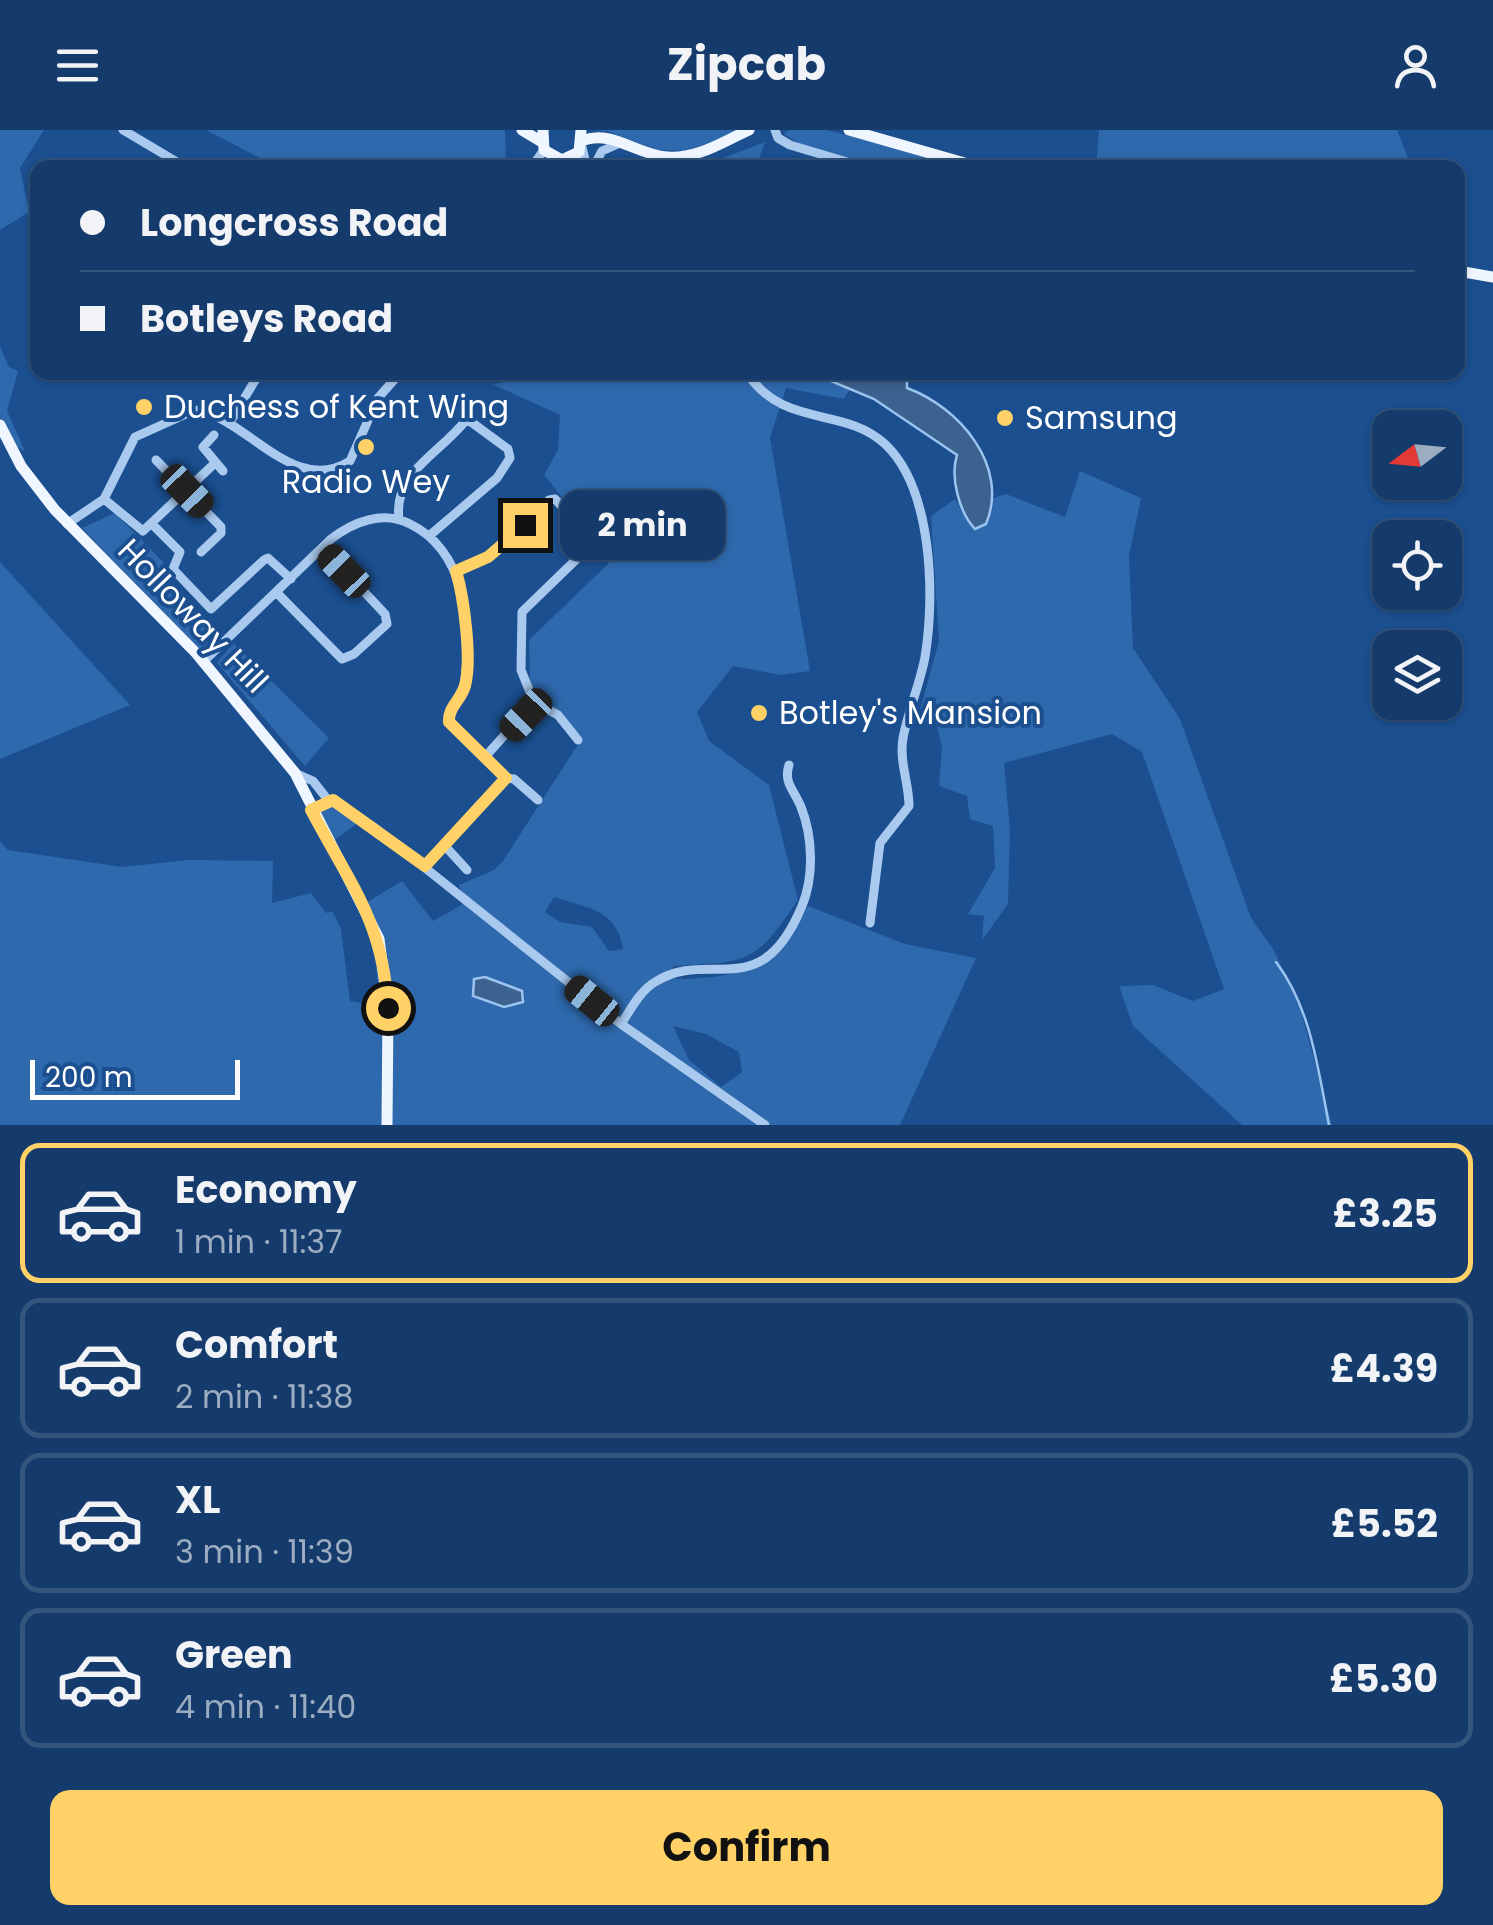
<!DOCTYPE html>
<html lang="en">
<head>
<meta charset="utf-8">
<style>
	:root { --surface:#143b6b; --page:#1d4271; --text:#f1f3f6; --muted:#9dadc1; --line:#33557e; --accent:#ffd166 }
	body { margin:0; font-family:Poppins,sans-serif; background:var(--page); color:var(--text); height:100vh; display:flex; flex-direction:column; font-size:38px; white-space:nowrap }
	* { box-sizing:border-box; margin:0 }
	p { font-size:32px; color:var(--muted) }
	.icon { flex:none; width:55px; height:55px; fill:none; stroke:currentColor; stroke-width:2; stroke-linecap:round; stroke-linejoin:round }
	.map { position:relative; height:995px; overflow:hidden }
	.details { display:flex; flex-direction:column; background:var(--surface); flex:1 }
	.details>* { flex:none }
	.hud { position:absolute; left:30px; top:30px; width:1435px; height:220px; border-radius:20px; box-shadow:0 2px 8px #0004,0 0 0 2px var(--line); display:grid; align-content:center; height:220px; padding:0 50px; background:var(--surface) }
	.needle { width:65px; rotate:254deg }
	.fabs { position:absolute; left:1372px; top:280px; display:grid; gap:20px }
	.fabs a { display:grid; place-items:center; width:90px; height:90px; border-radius:20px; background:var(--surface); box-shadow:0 2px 8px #0004,0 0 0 2px var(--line); font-size:50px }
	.scale { position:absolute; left:30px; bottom:25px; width:210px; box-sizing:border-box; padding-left:10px; border:5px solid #fff; border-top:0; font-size:28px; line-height:35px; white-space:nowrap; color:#fff; -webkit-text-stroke:8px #1b4f8f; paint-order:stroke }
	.end { position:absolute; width:45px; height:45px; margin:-22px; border:12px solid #ffd166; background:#111; box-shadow:0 0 0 5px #111 }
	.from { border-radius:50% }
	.bubble { position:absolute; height:70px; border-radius:20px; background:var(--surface); box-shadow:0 2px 8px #0004,0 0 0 2px var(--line); font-size:32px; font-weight:700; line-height:70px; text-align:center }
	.car { position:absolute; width:30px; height:60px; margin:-30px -15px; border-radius:12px; box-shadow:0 0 8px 2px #0007; background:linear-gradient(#222 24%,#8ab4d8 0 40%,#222 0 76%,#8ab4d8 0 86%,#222 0) }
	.hud b { display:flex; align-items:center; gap:35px; height:95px; font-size:38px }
	.hud b+b { border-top:2px solid var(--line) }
	.hud i { width:25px; height:25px; background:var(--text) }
	ul { padding:18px 0 0; list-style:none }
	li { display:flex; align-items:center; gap:30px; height:140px; margin:0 20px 15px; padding:0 30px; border:5px solid var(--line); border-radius:20px }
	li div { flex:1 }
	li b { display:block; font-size:38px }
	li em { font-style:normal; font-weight:700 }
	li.current { border-color:var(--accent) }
	li>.icon { width:90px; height:90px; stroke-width:1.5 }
	.cta { display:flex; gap:20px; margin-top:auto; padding:20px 50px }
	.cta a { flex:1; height:115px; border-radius:20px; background:var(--accent); color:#111; font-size:40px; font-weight:700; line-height:115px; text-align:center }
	header { display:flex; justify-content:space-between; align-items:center; height:130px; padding:0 50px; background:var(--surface); font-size:45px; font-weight:700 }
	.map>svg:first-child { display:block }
</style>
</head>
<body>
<header><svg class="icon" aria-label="menu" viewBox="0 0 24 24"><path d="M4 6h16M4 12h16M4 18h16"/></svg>Zipcab<svg class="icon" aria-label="person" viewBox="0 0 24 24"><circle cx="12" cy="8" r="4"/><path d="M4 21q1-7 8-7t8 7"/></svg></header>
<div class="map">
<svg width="1493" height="995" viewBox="0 0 1493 995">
	<rect width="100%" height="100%" fill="#1b4f8f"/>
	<path fill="#2e69ad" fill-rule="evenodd" d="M0,0H44L20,38L29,82L0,100Z
		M206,0H505L506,37H277Z
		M587,0H739L698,19L682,21L657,20L606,1Z
		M789,0H827L968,37H876L799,14L784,4Z
		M1099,0H1397L1412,37H1096Z
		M765,12L756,37H699Z
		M0,216L9,237L18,241L7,281L25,321L0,309Z
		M515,242L860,243L844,269L786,258L770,308L810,541L781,545L733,536L697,582L709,611L769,655L798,770C754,835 749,832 673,836L671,849C740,849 775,839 808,776L905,814L976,828L900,995H0V712L8,720L122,737L189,730L273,731L272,773L311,763L326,783L332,781L341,799L350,871L380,876L374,816L359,777L402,751L433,791L465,773L459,755L494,740L503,731L582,608L530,554L529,510L613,429L544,345L558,320L560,285L492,254L512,251ZM554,767C587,778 617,779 623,819L609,821L592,797L560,792L545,782ZM673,896L706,904L739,922L742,942L721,957L689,930Z
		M1080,341L1141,368L1129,426L1133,518L1180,589L1251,788L1273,819L1298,870L1332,995H1242L1133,896L1119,856L1153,855L1193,871L1224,859L1142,622L1112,604L1004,633L1010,700L1008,774L982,810L984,786L968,784L995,738L993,696L970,689L967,666L939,656L942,618L936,591H917L939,511L931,386L955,369L967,390L990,385L991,369L1006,364L1065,387Z
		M115,383L166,435L164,444L219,507L207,521L200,520L82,398Z
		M0,432L130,575L0,629Z
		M233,513L329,608L305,636L217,533Z
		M325,675H336L359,692L332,712L320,682Z"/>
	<path fill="#3c6290" stroke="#9cc4f0" stroke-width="2.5" d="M812,243H894L907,252V258C959,277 1010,336 986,394L975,399C959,382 950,347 957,325L874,269Z
		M485,847L522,861L523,872L504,877L473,866L474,849Z"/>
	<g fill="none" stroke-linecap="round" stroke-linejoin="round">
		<path stroke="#9cc4f0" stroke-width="2.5" d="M1276,832C1311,878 1318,939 1329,995"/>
		<path stroke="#a9c9ee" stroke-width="9" d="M123,0L187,38
			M775,0L778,8L790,15L867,38
			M582,17L587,38
			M531,38L544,20
			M545,38L562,30
			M593,38L602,21L620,13
			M746,242C785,300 842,275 885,314C933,359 935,467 925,527C920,554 908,581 903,608C899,632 909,653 909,676L880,713L870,793
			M229,294L260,242
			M214,305L203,317L223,341
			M156,330L221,397V403L201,422
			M104,369L143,401L215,333
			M399,389C393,342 439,325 467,289L508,319L510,328L497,348L429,406
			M67,394L104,369L135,307L195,280C247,287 293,367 350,331L378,268L401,242
			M153,395L180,422L173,439L211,479L264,430L268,428L291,449
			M456,441L488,427L549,370L555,369L590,407L588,418L522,482L521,540L534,572L485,627
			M276,462L342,529L354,524L387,494L385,484L323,418
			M204,531L331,409C353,392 383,380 410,394C466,421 472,495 465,550C463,566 448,576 449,592L506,648L425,736
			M534,572L558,585L578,610
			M295,643L313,651L328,670
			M506,648L514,649L538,670
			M311,680L333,670L375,698L621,894L765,995
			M445,716L467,740
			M621,894C631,879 640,861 655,852C710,817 760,877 802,776C814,747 813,707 801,677C795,661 783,653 789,635"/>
		<path stroke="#f0f6ff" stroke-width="11" d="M522,0L542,12
			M543,0L544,20L562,30L579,22L581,0
			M849,0L982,38
			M584,10C613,0 637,25 667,27C698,29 722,12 749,0
			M1458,141L1493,147
			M0,295L21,336L55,380L196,523L295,643L379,809L388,878L387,995"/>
	</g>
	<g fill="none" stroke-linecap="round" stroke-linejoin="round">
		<path stroke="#ffd166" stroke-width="12" d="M388,878C383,791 350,754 311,680L333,670L425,736L506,648L449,592C448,577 461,570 465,556C472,529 464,468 456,441L488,427L525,395"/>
	</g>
	<g fill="#ffd166" stroke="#1b4f8f" stroke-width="4">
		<circle cx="144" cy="277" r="10"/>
		<circle cx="1005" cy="288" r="10"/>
		<circle cx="366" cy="317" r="10"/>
		<circle cx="759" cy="583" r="10"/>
	</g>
	<g text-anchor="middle" stroke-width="8" stroke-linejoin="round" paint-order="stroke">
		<g font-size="32" fill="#fff" stroke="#1b4f8f" text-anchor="start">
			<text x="164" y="288">Duchess of Kent Wing</text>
			<text x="1025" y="299">Samsung</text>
			<text x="366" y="363" text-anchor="middle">Radio Wey</text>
			<text x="779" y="594">Botley's Mansion</text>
		</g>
		<g font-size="32" fill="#fff" stroke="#1b4f8f">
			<text transform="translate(193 486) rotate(46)" y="11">Holloway Hill</text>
		</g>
	</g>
</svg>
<div class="fabs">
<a><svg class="needle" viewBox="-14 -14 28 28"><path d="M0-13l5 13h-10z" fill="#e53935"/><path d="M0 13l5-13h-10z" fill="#9dadc1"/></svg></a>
<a><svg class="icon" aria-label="locate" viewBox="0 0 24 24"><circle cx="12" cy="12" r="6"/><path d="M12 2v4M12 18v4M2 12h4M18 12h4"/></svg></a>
<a><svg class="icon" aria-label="layers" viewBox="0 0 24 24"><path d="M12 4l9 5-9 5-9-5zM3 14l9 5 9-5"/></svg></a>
</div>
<div class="scale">200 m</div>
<i class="end from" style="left:388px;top:878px"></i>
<i class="end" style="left:525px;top:395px"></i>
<div class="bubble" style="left:560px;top:360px;width:165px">2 min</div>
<i class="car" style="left:187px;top:361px;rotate:136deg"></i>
<i class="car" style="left:344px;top:441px;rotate:316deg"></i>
<i class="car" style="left:526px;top:585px;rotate:224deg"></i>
<i class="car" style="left:592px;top:871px;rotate:309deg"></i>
<div class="hud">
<b><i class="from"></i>Longcross Road</b>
<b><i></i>Botleys Road</b>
</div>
</div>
<section class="details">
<ul>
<li class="current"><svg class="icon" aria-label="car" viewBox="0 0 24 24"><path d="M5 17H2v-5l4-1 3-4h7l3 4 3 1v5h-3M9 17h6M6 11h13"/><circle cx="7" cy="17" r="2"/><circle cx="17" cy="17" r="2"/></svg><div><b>Economy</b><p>1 min · 11:37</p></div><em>£3.25</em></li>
<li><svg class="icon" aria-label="car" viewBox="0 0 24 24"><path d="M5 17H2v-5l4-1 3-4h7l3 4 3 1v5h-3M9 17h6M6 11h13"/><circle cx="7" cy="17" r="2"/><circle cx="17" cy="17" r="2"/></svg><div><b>Comfort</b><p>2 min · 11:38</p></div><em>£4.39</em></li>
<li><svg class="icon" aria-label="car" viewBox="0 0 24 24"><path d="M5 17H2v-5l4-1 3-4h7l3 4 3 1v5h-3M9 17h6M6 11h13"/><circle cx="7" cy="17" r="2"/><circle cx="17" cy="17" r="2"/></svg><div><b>XL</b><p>3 min · 11:39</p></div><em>£5.52</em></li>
<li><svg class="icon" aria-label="car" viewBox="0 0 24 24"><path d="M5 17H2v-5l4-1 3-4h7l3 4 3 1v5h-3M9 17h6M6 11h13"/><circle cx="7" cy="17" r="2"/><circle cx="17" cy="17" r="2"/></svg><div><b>Green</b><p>4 min · 11:40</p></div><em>£5.30</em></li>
</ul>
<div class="cta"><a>Confirm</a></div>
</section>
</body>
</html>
